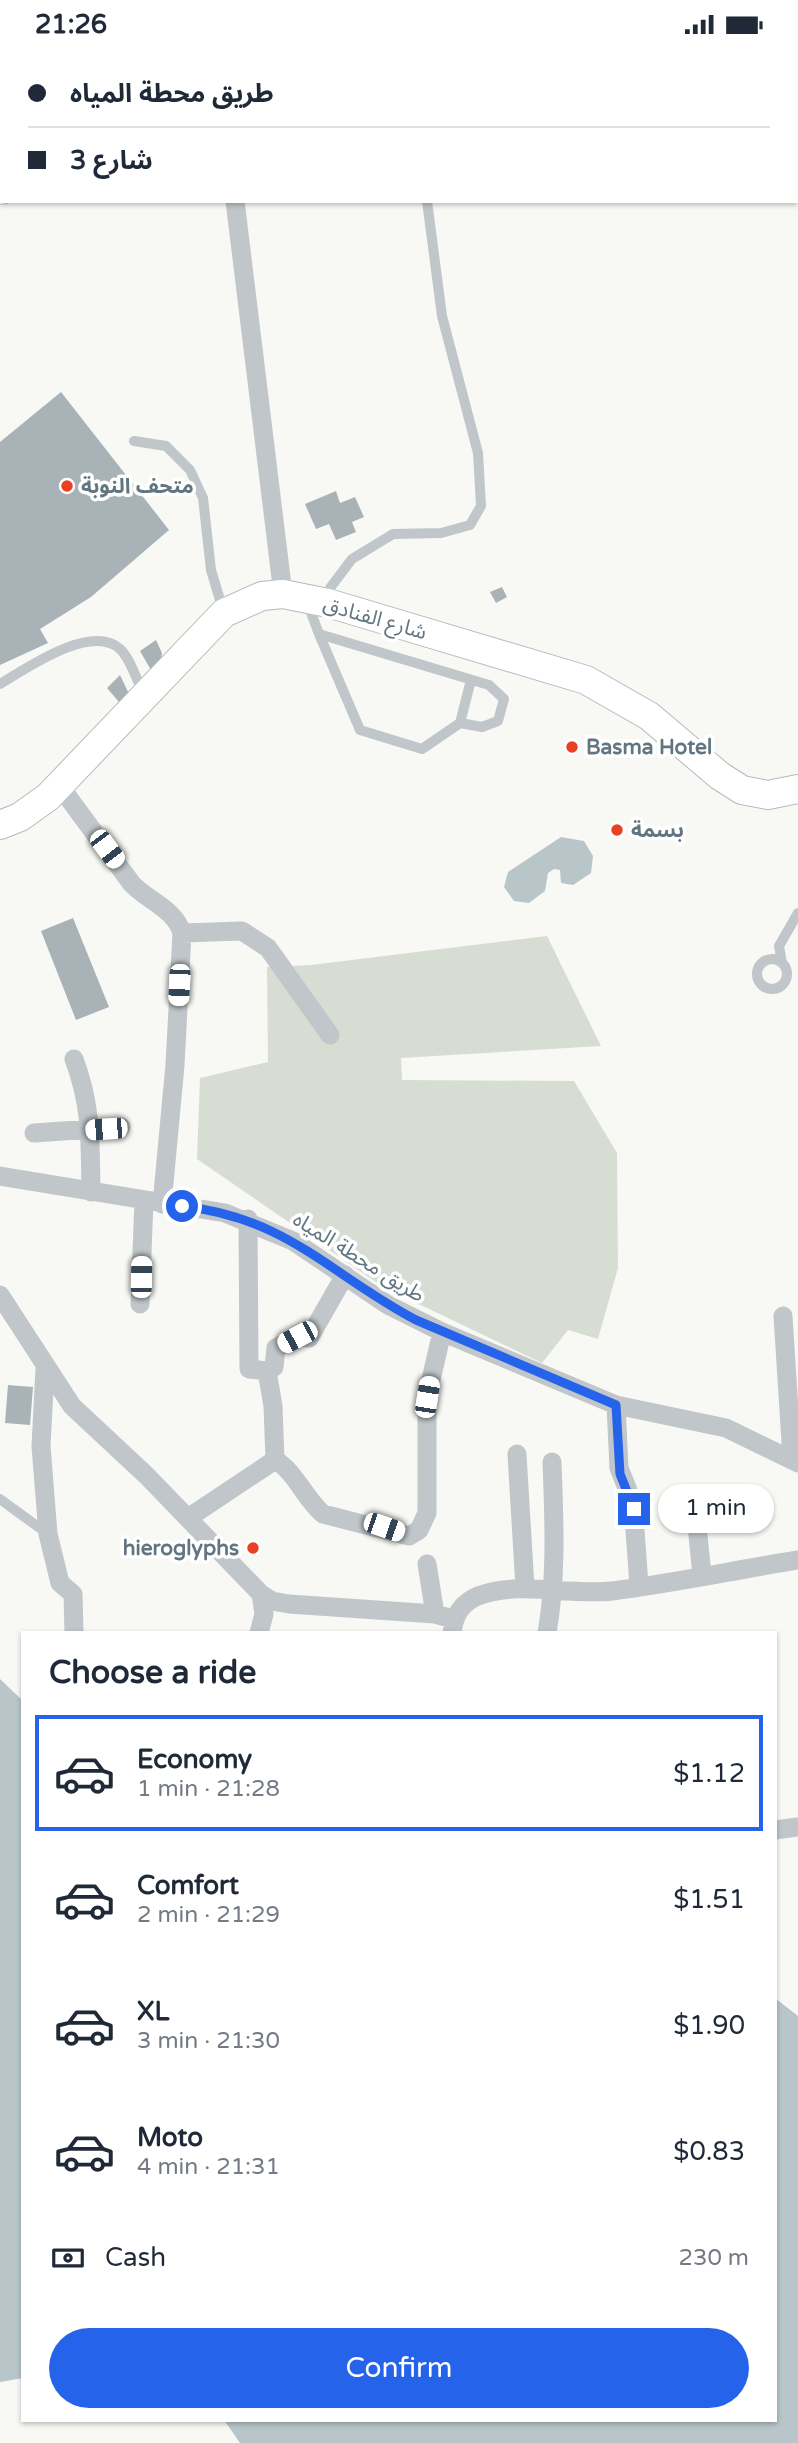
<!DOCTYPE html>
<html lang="en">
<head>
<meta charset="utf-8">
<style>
	:root { --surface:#fff; --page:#f2f2f3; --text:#1f2937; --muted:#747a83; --line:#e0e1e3; --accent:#2563eb }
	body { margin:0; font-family:"Varela Round","Noto Sans Arabic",sans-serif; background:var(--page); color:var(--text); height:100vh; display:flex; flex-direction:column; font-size:26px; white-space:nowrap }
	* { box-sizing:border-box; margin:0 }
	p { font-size:23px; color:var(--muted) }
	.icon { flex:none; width:38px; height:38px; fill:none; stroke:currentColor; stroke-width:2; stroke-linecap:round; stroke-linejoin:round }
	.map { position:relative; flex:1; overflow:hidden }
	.sheet { position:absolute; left:21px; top:1582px; width:756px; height:791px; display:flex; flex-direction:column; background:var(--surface); border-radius:0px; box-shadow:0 2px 5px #0004 }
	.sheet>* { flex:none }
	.hud { position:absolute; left:0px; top:0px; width:798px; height:154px; box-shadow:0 2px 5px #0004; display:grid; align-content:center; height:154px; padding:0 28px; background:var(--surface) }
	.end { position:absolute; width:32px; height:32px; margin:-16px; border:9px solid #2563eb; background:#fff; box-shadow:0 0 0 4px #fff }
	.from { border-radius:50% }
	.bubble { position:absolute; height:49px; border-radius:24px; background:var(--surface); box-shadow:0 2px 5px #0004; font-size:23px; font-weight:600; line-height:49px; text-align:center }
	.car { position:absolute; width:21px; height:42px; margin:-21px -10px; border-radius:9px; box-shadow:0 0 5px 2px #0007; background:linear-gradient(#fff 24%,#345 0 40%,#fff 0 76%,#345 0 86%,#fff 0) }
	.hud b { display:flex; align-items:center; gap:24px; height:66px; font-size:26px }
	.hud b+b { border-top:2px solid var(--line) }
	.hud i { width:18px; height:18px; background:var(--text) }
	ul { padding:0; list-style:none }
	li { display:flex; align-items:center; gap:21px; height:116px; margin:0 14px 10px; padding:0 14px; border:4px solid transparent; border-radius:0px }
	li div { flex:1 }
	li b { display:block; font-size:26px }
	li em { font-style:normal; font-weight:600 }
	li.current { border-color:var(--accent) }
	li>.icon { width:63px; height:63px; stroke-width:1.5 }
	h2 { padding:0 28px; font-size:32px; line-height:84px }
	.pay { display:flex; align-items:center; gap:18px; height:77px; padding:0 28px; font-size:26px }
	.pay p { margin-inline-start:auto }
	.button { display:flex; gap:14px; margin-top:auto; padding:14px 28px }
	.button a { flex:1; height:80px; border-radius:42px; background:var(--accent); color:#fff; font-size:28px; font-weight:600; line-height:80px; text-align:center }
	.status { display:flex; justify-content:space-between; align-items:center; height:49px; padding:0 35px; background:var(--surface); direction:ltr }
	.status svg { height:19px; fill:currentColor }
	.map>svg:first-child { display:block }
</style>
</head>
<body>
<div class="status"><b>21:26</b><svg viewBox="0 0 49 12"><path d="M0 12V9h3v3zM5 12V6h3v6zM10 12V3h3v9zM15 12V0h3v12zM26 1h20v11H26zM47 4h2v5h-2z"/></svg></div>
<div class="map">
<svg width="798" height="2394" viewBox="0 0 798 2394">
	<rect width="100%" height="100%" fill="#f8f8f5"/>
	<path fill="#d8ddd4" d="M0,0H717L2,2L0,101Z
		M547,887L601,997L401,1009L402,1031L574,1032L617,1104L618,1219L598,1290L568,1281L542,1314L383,1238L197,1110L200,1029L268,1013L267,918L311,916Z"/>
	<path fill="#b8c6c9" d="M561,788L584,792L593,807L591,824L573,836L561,834L560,821L554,820L548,824L545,842L529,854L514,852L504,838L508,823Z
		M0,1630L23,1652V2329L0,2333Z
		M775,1949L798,1967V2394H240L224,2371H775Z"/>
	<path fill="#a8b2b7" d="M61,343L169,481L91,548L40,580L48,594L0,616V393Z
		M336,442L340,454L355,448L364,468L352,473L356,483L336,491L329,475L316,480L305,455Z
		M502,538L507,548L496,554L490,543Z
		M156,591L162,604L161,611L151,621L140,602Z
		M120,626L129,645L119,653L107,639Z
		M73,869L109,958L76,971L41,882Z
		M8,1336L33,1338L30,1376L5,1374Z"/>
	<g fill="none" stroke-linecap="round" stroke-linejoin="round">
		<defs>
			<path id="secondary" d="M0,776L20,768L48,748L224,564L262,547L283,545L328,554L586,631L649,667L720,727L742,741L768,746L798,740"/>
			<path id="primary" d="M796,12H798
				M796,38H798
				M0,139H2"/>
		</defs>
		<use href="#secondary" stroke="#b3babe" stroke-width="30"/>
		<use href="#primary" stroke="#b2b8bc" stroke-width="33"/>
		<path stroke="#babec0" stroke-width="3.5" stroke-dasharray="3.5 3.5" stroke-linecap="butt" d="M203,0L204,2"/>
		<path stroke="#c0c6c9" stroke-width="10" d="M134,392L166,397L190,421L203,449L211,521L223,561
			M329,550L330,539L352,510L393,485L441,484L470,476L481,457L478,404L442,267L427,152
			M307,553L319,585L489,636L504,650L498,672L482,678L460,674L422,700L360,681L319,585
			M0,635C27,619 91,574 120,600C130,609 136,630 143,643
			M460,674L471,631
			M757 925a15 15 0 1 1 30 0a15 15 0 1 1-30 0Z
			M782,914L779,897L798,864
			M0,1450L48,1485"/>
		<path stroke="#c0c6c9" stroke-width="19" d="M235,152L283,545
			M59,736L132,835C148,852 175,860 182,884L175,1016L162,1155
			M182,884L242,882L268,899L330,986
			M74,1010C92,1058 90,1093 91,1143
			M34,1084L121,1078
			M0,1127L225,1164L293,1192L388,1256L442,1283L616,1356L726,1379L798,1414
			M248,1170L249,1320L267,1322
			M0,1246L72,1357L147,1427L261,1545L272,1552L289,1555L435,1565L453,1570
			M140,1255L144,1152
			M783,1267L792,1409
			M45,1320L41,1397L48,1485L60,1534L73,1545L74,1584
			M616,1356L619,1419L633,1454L639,1536
			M517,1405L525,1539
			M275,1411L273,1357L267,1322L274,1318L276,1299L297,1288L309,1289L345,1226
			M696,1467L702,1526
			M188,1469L275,1411C295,1422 305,1450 323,1465L409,1487L419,1481L427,1464V1348L442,1283
			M427,1515L435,1565
			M259,1584L264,1565L261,1545
			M452,1584C454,1566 461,1554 478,1547C521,1531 567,1547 612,1542C674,1534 736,1521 798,1511
			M547,1584C557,1526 554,1471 552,1413
			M775,1781L798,1778"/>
		<use href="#secondary" stroke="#fff" stroke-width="28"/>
		<use href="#primary" stroke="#fff" stroke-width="32"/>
	</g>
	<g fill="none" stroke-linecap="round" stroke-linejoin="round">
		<path stroke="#2563eb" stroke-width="9" d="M182,1157C288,1169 329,1225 416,1271L616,1356L620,1425L634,1460"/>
	</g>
	<g fill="#e94023" stroke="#fff" stroke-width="2.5">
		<circle cx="67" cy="437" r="7"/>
		<circle cx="572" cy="698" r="7"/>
		<circle cx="617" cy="781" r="7"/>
		<circle cx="253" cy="1499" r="7"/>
	</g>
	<g text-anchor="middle" stroke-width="7" stroke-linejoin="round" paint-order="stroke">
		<g font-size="21" font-weight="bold" fill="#627681" stroke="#fff" text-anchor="start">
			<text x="81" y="444">متحف النوبة</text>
			<text x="586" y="705">Basma Hotel</text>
			<text x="631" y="788">بسمة</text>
			<text x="239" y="1506" text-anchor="end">hieroglyphs</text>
		</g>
		<g font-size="21" fill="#627681" stroke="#fff">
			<text transform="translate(375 569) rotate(16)" y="7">شارع الفنادق</text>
			<text transform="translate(359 1208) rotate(32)" y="7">طريق محطة المياه</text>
		</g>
	</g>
</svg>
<i class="end from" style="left:182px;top:1157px"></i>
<i class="end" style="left:634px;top:1460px"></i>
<div class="bubble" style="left:658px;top:1435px;width:116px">1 min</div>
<i class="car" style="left:107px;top:800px;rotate:143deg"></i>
<i class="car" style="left:179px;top:936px;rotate:183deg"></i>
<i class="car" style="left:106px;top:1080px;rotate:266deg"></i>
<i class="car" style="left:141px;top:1228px;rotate:1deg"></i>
<i class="car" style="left:297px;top:1288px;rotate:242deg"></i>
<i class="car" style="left:427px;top:1348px;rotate:9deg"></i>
<i class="car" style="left:384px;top:1478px;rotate:109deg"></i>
<div class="hud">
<b><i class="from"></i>طريق محطة المياه</b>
<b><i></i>شارع 3</b>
</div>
<section class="sheet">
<h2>Choose a ride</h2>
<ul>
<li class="current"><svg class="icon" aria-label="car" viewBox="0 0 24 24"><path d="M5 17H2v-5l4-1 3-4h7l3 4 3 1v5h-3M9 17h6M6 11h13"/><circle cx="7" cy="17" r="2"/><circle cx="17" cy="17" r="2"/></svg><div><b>Economy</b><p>1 min · 21:28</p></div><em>$1.12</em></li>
<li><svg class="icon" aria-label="car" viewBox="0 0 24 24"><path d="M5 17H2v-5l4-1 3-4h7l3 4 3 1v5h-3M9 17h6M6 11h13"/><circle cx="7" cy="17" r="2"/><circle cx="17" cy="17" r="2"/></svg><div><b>Comfort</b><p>2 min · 21:29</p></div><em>$1.51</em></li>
<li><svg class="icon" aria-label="car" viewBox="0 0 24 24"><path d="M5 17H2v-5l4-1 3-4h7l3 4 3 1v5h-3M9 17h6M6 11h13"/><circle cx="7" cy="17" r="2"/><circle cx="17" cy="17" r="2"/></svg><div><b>XL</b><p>3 min · 21:30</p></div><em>$1.90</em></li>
<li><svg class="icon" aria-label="car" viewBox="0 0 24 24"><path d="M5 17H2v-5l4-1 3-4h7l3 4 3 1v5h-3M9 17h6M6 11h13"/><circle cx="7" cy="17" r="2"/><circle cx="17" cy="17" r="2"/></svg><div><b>Moto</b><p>4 min · 21:31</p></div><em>$0.83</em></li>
</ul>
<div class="pay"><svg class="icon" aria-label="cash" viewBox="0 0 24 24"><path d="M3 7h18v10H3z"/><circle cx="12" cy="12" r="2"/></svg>Cash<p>230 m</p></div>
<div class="button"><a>Confirm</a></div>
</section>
</div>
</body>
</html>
